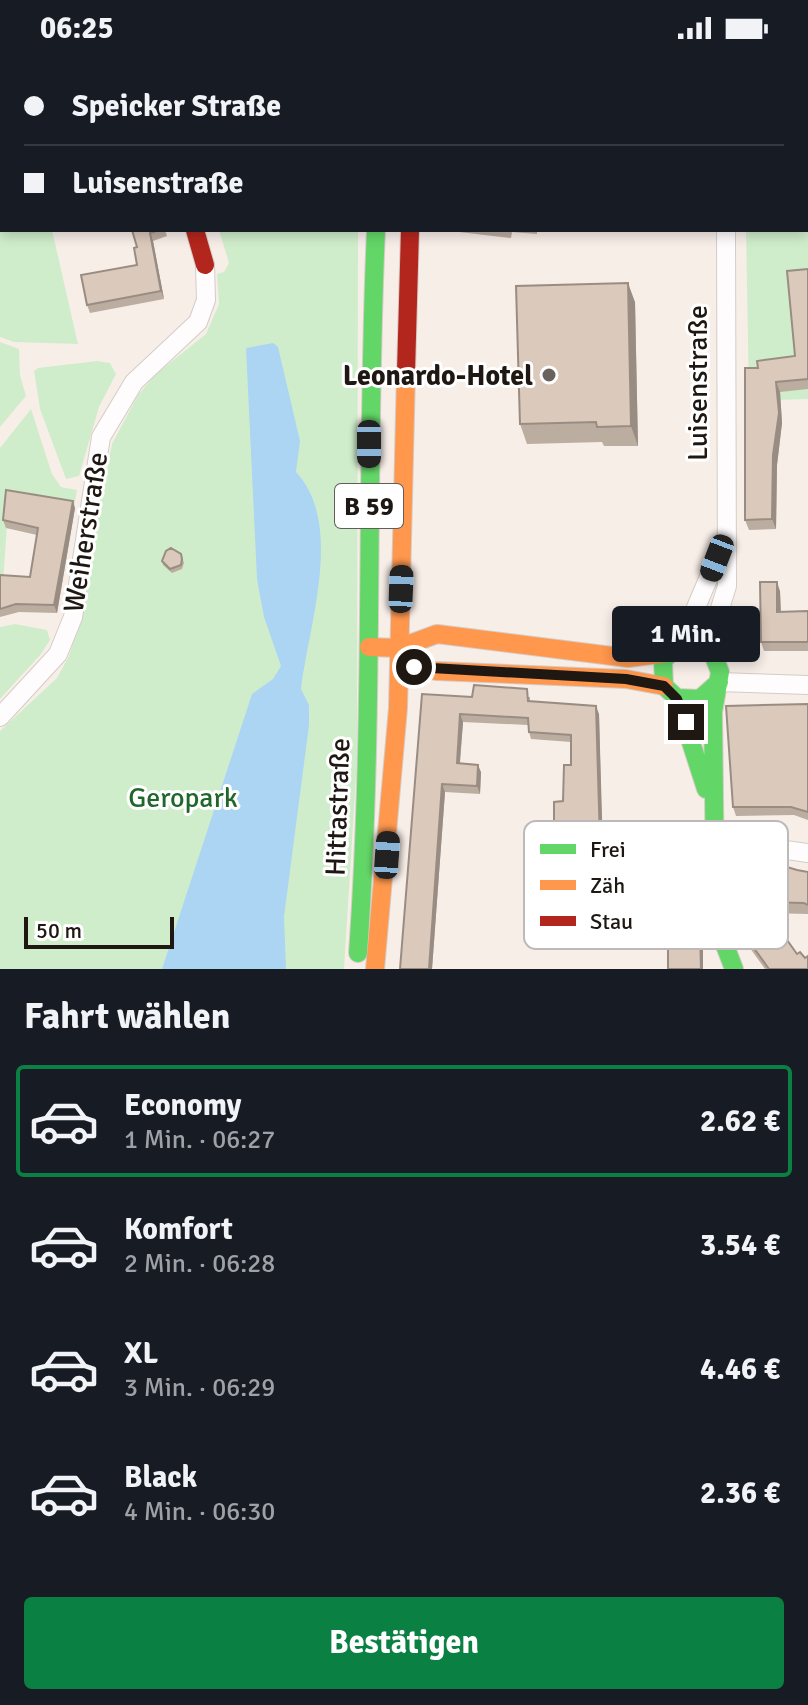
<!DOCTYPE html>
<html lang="de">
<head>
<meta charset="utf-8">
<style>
	:root { --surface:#171b24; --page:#242831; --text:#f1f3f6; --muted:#9ea1a6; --line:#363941; --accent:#0b8043 }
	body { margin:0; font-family:Signika,sans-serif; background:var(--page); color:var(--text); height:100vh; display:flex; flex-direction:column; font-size:30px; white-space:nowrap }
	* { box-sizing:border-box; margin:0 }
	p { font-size:26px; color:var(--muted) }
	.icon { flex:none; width:44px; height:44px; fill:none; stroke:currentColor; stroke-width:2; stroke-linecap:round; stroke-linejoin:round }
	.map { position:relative; height:913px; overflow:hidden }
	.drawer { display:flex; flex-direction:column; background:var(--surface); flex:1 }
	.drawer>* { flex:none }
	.banner { position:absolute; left:0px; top:0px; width:808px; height:176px; box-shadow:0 4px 12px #0003; display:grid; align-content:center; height:176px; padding:0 24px; background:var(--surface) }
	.scale { position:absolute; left:24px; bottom:20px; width:150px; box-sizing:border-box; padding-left:8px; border:4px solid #1e1712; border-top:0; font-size:22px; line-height:28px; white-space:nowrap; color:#1e1712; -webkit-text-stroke:6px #fff; paint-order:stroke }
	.end { position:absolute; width:36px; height:36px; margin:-18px; border:10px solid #1e1712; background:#fff; box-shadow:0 0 0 4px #fff }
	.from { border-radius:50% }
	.bubble { position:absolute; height:56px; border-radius:8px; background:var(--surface); box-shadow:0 4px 12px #0003; font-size:26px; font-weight:700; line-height:56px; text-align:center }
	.car { position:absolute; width:24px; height:48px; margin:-24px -12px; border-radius:10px; box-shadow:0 0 6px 2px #0007; background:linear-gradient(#222 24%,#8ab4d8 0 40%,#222 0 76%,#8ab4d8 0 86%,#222 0) }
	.banner b { display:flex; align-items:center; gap:28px; height:76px; font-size:30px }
	.banner b+b { border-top:2px solid var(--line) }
	.banner i { width:20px; height:20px; background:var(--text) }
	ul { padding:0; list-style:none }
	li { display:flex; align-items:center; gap:24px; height:112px; margin:0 16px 12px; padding:0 8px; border:4px solid transparent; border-radius:8px }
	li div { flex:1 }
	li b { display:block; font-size:30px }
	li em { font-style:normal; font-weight:700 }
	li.selected { border-color:var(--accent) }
	li>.icon { width:72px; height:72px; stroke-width:1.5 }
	h2 { padding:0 24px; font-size:36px; line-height:96px }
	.primary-button { display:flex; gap:16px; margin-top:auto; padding:16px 24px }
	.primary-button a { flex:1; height:92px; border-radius:8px; background:var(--accent); color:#fff; font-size:32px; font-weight:700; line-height:92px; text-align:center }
	.status { display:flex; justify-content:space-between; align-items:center; height:56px; padding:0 40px; background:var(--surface); direction:ltr }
	.status svg { height:22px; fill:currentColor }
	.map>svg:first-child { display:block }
</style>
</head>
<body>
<div class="status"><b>06:25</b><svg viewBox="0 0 49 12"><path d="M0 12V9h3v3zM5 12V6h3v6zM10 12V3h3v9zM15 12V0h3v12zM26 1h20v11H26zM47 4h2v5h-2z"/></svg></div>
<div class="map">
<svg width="808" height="913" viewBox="0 0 808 913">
	<rect width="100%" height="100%" fill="#f8eee8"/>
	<path fill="#d0edcb" d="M0,0L5,2H2V174H52L78,288L14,286L0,281Z
		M773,0H808V343L749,345L746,174H806V2Z
		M219,174H358L357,704L344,913H0V675L57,622L69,600L78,571L112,388L138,339L156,318L206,278L219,248L217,218L224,216L229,207Z
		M0,286L19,293L20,319L26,340L0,371Z
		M97,305L110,307L116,318L99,351L79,420L66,423L40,353L34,315L38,312Z
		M31,353L52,418L61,431L77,434L74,451L9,439L3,527L0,528V392Z
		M15,568L47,574L50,584L41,598L0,643V571Z"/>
	<path fill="#acd5f4" d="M273,287L278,291L300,385L296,416C345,468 308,571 301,633L309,649V669L284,861L286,913H162L252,638L273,623L281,610L264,561L257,523L246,292Z"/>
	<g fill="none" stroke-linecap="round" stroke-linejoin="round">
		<defs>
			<path id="street" d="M693,0L694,2
				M681,587L722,490
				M708,591L727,530L726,174
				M719,626L808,629
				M0,661L58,598L73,561L101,381L134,326L198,266L206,244L205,209
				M716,784L808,797"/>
			<path id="fast" d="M719,626L700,643L677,642L664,630L663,605C675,588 692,582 711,593L720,616L713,656L715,823L724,887L734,913
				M677,643L706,733
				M358,897C375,656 365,415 376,174"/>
			<path id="slow" d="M143,0L144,2
				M429,2L430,0
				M369,591L399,592L437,578L628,602L667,597
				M399,592L414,611L436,615L626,623L664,630
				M375,913L398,652L406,316"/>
			<path id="jam" d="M395,0V2
				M195,174L205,209
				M406,316L410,174"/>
		</defs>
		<use href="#street" stroke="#d4ccc7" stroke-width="20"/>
		<use href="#fast" stroke="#d4ccc7" stroke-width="20"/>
		<use href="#slow" stroke="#d4ccc7" stroke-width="20"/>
		<use href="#jam" stroke="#d4ccc7" stroke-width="20"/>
		<use href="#street" stroke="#fefcfc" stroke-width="18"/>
		<use href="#fast" stroke="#63d668" stroke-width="18"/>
		<use href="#slow" stroke="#ff974d" stroke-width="18"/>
		<use href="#jam" stroke="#b3261e" stroke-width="18"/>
	</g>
	<path fill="#bcada1" d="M34,0H64L57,2H35Z
		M132,174H165L167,180L153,185L164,243L90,257L87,249L137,209V191Z
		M458,174H537V178L512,176L511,182L459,176Z
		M808,213V333L780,336L782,367L777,409L776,473L749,474L745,464L758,312L795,300Z
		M635,246L638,390H604L602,386L527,388L520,368Z
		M75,452L57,557L19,556L0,561V519L30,521L37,479L6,472L3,464Z
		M182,501L184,507L182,513L172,517L163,509L162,505Z
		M780,535L781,556L808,555V595H764L761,586Z
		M422,638L472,641H530V646L599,658L603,821H605L608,831L697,836L699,872L703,882L668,877L605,879L602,871H568L566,863L564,827H549L546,820L552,804L563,745L571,709V686L531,683L529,676L528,669L463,666L460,708L481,716L480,738L445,736L432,913H400Z
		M808,648V764L794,759L736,760L733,751Z
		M778,809L808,816V858L768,857L808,913H765L747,888L739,865L738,854L733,843Z"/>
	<path fill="#998d83" d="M150,177L153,185L164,243L161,235Z
		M628,227L635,246L638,390L631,370Z
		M776,326L780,336L782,367L777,409L776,473L772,463L773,399Z
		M73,445L75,452L57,557L54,549Z
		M777,526L780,535L781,565L777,556Z
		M596,650L599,658L604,829L601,821Z
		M460,658L463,666L459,715L457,707Z
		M478,709L481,716L480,738L477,730Z
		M442,728L445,736L432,913H429Z
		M695,828L697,836L699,874L696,866Z
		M700,874L703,882V913H701Z"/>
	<path fill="#dbc9bb" stroke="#998d83" stroke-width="2" d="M69,0H123V2H70Z
		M169,0H230L231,2H169Z
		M315,0H358L357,2H315Z
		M622,0H663L664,2H623Z
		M712,0H771V2H713Z
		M132,174H159L150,177L161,235L87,249L81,219L137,209L134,192L137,191Z
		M808,213V323L776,326L779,357L773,399L772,463L745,464V312H758L757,305L795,300L787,215Z
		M628,227L631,370L597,371L596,366L520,368L516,230Z
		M6,434L73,445L54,549L16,548L0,553V519L30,521L38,472L3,464Z
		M171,492L181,498L182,503L181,509L170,513L162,505L166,495Z
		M760,526H777V556L808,555V586H761Z
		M474,629L527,633L528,645L596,650L601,821H605V831L695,828L696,866L700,874L701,913H668V869L602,871V864L566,863L564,819L546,820V804H552L554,792V746L563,745L564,709H571V679L529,676L528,662L460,658L457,707L478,709L477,730L442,728L429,913H400L422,638L472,641Z
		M808,648V756L791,751H733L726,650Z
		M776,804L777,808L797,814L808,816V849L804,847L760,846L797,898L800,896L805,902L808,900V913H769L743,877L744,865H739L737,844L733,843L738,817L746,815L748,807Z"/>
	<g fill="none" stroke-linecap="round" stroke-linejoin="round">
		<path stroke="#1e1712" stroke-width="10" d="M414,611L626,623L664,630L677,643L686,666"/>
	</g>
	<circle fill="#6a625d" stroke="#fff" stroke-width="3" cx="549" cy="319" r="8"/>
	<g text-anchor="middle" stroke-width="6" stroke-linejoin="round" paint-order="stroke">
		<rect fill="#fff" stroke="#625d59" stroke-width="2" x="335" y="428" width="68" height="44" rx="6"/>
		<g font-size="26" font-weight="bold" fill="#1e1712">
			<text x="369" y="459">B 59</text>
		</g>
		<g font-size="28" font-weight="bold" fill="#1e1712" stroke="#fff" text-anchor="end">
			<text x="533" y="329">Leonardo-Hotel</text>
		</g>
		<g font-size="28" fill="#1e1712" stroke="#fff">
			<text transform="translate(697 327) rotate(-90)" y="10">Luisenstraße</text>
			<text transform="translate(85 476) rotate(-81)" y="10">Weiherstraße</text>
			<text transform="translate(337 751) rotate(-88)" y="10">Hittastraße</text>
		</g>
		<g font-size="28" fill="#20672c" stroke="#fff">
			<text x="183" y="751">Geropark</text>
		</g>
	</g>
	<rect x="524" y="765" width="264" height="128" rx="12" fill="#fff" stroke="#bcb9b8" stroke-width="2"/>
	<rect x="540" y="788" width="36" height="10" fill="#63d668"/>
	<rect x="540" y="824" width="36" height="10" fill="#ff974d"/>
	<rect x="540" y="860" width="36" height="10" fill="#b3261e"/>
	<g font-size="22" fill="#1e1712">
		<text x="590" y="801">Frei</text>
		<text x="590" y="837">Zäh</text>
		<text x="590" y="873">Stau</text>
	</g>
</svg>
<div class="scale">50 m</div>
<i class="end from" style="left:414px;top:611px"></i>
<i class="end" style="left:686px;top:666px"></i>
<div class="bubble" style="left:612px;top:550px;width:148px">1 Min.</div>
<i class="car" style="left:369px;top:388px;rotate:180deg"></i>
<i class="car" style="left:717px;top:502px;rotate:201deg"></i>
<i class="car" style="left:401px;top:533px;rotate:2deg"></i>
<i class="car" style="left:387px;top:799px;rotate:4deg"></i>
<div class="banner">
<b><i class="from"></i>Speicker Straße</b>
<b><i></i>Luisenstraße</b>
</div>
</div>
<section class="drawer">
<h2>Fahrt wählen</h2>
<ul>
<li class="selected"><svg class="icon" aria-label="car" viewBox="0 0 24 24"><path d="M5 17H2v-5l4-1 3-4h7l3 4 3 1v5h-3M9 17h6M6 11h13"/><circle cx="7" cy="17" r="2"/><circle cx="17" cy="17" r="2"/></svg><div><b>Economy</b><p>1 Min. · 06:27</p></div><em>2.62 €</em></li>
<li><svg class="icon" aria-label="car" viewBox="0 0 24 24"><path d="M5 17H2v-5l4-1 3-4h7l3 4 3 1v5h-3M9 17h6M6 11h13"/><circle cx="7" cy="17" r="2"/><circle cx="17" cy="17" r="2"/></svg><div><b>Komfort</b><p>2 Min. · 06:28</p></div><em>3.54 €</em></li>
<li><svg class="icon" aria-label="car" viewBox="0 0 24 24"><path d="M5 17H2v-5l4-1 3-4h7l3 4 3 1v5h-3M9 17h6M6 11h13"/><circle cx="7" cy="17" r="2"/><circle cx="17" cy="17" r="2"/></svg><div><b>XL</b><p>3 Min. · 06:29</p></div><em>4.46 €</em></li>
<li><svg class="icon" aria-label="car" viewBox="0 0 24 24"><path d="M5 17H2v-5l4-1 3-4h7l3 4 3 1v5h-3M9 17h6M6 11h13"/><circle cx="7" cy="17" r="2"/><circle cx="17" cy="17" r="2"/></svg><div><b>Black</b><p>4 Min. · 06:30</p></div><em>2.36 €</em></li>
</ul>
<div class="primary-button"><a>Bestätigen</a></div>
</section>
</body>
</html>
